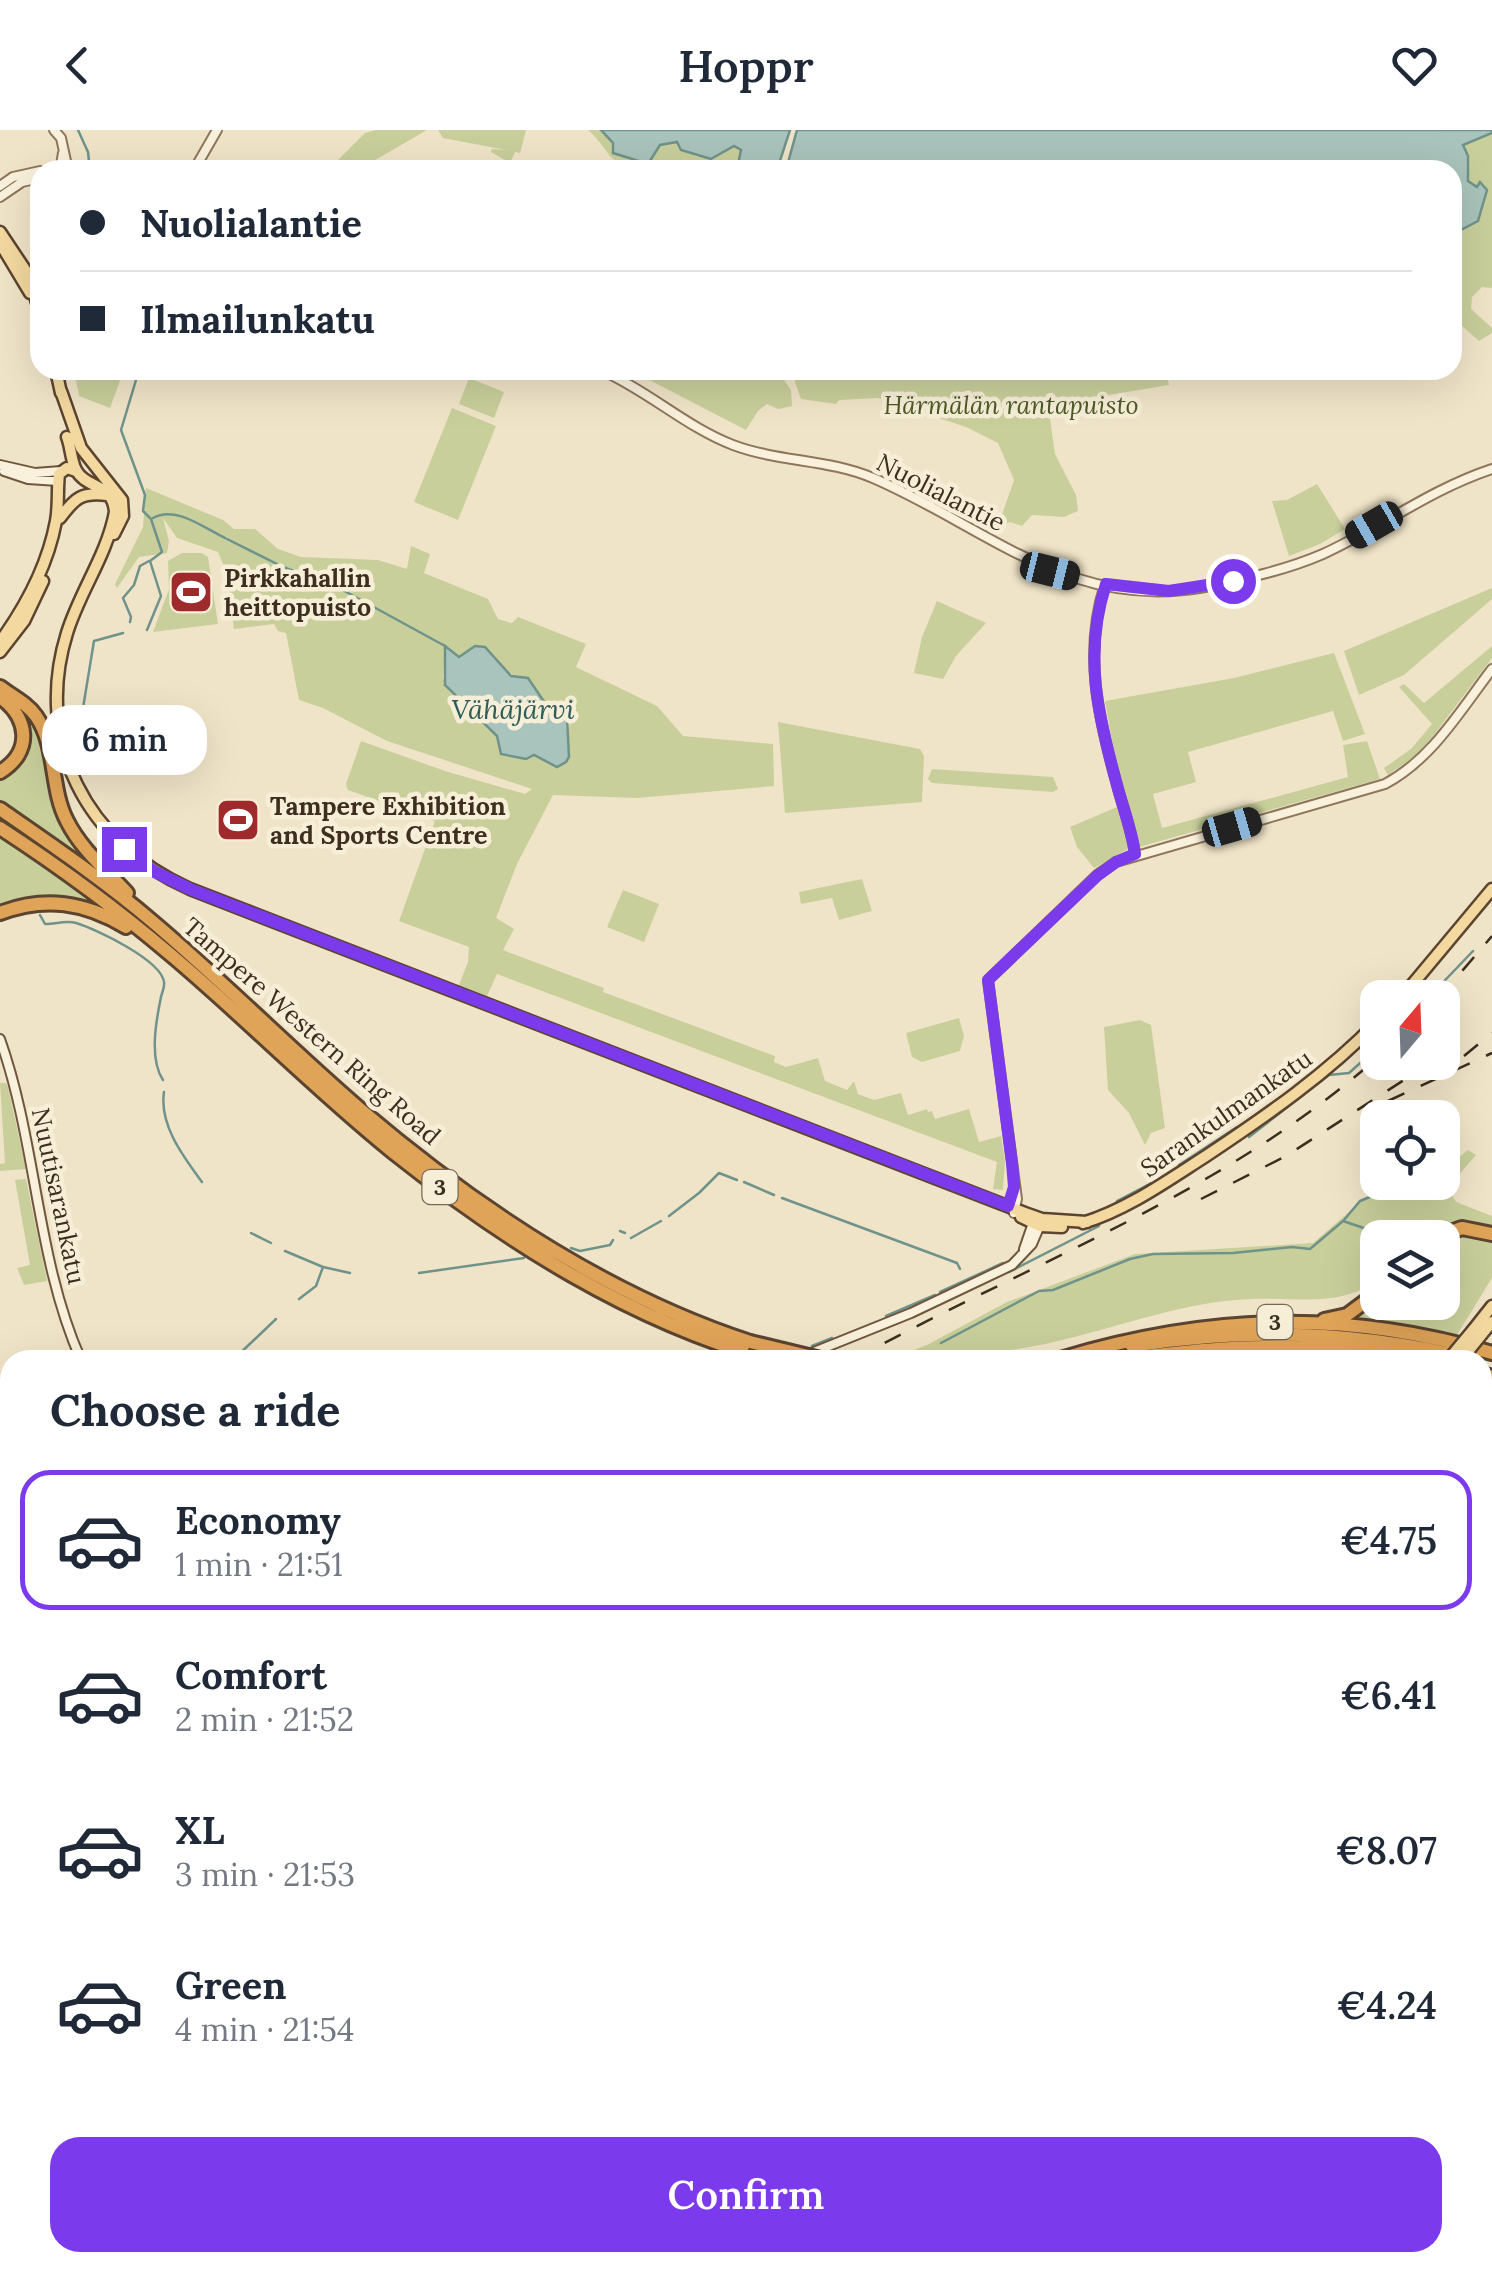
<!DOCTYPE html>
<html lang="en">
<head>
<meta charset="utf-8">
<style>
	:root { --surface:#fff; --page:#f2f2f3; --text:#1f2937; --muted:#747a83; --line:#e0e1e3; --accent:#7c3aed }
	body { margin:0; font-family:Lora,serif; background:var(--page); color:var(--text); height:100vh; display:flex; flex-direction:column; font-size:38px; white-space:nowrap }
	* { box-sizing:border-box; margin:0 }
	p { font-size:32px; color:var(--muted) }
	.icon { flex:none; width:55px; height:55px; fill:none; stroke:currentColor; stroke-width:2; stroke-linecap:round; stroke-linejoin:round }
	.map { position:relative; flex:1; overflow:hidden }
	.side { position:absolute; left:0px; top:1220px; width:1492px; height:922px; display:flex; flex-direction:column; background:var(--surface); border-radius:30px 30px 0 0; box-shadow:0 10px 40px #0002 }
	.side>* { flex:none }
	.top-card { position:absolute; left:30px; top:30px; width:1432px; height:220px; border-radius:30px; box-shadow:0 10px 40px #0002; display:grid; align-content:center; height:220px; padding:0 50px; background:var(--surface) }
	.needle { width:65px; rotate:19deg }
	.tools { position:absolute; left:1360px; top:850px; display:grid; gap:20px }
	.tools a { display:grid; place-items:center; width:100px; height:100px; border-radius:20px; background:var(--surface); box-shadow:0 10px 40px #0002; font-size:50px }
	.end { position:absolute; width:45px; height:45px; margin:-22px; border:12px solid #7c3aed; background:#fff; box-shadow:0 0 0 5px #fff }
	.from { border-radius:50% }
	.bubble { position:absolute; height:70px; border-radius:30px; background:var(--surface); box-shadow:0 10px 40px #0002; font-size:32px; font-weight:600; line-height:70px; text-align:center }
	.car { position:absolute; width:30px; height:60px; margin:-30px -15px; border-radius:12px; box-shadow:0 0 8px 2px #0007; background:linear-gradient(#222 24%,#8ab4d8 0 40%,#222 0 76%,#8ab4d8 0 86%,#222 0) }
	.top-card b { display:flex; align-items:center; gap:35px; height:95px; font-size:38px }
	.top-card b+b { border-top:2px solid var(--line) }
	.top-card i { width:25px; height:25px; background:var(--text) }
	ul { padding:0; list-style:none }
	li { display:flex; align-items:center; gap:30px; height:140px; margin:0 20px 15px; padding:0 30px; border:5px solid transparent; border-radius:30px }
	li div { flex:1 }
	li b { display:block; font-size:38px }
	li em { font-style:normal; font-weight:600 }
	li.selected { border-color:var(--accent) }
	li>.icon { width:90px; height:90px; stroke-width:1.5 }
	h2 { padding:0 50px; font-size:45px; line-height:120px }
	.action { display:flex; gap:20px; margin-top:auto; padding:20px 50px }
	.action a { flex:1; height:115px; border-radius:30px; background:var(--accent); color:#fff; font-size:40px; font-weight:600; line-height:115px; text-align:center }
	header { display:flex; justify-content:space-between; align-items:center; height:130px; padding:0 50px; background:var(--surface); font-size:45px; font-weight:600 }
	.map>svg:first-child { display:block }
</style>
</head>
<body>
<header><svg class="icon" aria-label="back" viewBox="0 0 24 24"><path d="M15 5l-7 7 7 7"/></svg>Hoppr<svg class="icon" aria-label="heart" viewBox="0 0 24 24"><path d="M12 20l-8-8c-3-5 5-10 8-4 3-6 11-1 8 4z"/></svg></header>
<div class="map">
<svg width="1492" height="2141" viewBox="0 0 1492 2141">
	<rect width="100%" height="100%" fill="#f0e4c8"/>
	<path fill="#c9cf9b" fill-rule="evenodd" d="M376,0H427L358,40H328L365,3Z
		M438,0H526L520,23L515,22L510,33L491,22L492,19L506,20L443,8Z
		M588,0H601L609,5L614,23L642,35L648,34L660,15L677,12L711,29L733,16L742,19L743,37L747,40H623L624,38C606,26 604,14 588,0Z
		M1492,3V158L1482,157L1472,167L1471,179L1492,198V203L1479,211L1453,188L1452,103L1482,82L1487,61L1479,53L1477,57L1467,51L1468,26L1462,14Z
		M74,240H124L110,278L79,266Z
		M630,240H777L791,260L792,276L778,279L767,274L758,281L746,300Z
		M787,240H1169L1166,241L1169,255L1048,275L1055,324L1076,365L1078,381L1064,387L1032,385L1022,396L1010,392L997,399L1014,350L998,313L966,297L878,268L839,270L836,274L801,269L793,246Z
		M469,248L504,262L494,288L459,274Z
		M452,278L496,296L458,390L414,372Z
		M1317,354L1345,399L1320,414L1289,426L1272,371L1287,370Z
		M146,358L223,390L234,399H255L278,419L301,427L378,430L407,439L411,416L430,424L424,443L488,469L498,489L512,493L518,487L586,514L576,537L657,576L683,606L773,614L774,656L637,668L553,665L517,734L496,788L514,799L503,820L604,858L603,862L775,926L774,932L786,937L818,928L825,951L847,960L854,951L858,964L874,970L901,963L908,985L927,979L928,982L932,981L935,989L969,979L979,1012L1001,1006L1005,1031L1003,1060L993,1059L997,1032L497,844L487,866L459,855L468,832L469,817L399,791L435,691L348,660L346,654L361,611L445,641L525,664L532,659L387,611L323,578L299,570L286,503L278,501L274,494L234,499L226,441L218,422L177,408L163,388L169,411L167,423L139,427L117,458L115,454L143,397ZM445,517L459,527C493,522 502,548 528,548L549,579L565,586L570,594L557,637L497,606L449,561L443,548Z
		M182,423H202L208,427L218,494L153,502L169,459L168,431Z
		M1492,458V469L1404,545L1359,565L1344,521Z
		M937,471L986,493L956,526L943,549L914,543L922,507Z
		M1492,516V528L1421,622L1388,645L1384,638L1411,619L1432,594L1399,557L1404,554L1424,573Z
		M1334,523L1365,604L1343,611L1333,581L1188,622L1196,652L1153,664L1162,698L1348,647L1343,615L1367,611L1380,649L1139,717L1116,633L1105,571L1234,548Z
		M0,559L34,591L53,669L120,759L62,714L0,673V646L27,608Z
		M778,592L920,619L924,626L922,672L785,683Z
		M932,639L1053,647L1058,659L1053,662L932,653L928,649Z
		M1117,677L1130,718L1094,738L1077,717L1070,697Z
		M0,704L109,782L94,777L0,780Z
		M862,749L872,781L839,790L832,768L801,774L799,762Z
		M623,760L659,774L644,812L607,797Z
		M959,888L964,906L960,921L922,932L912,927L906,903Z
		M1140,890L1151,895L1165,998L1151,1003L1145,1015L1129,983L1108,960L1104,897Z
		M0,953H6L8,957L26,1039L0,1041V1034L5,1033Z
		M1468,1020L1476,1025L1457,1047L1452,1065L1456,1072L1492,1086V1099L1469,1091L1443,1096L1424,1107L1378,1108L1377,1150C1340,1178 1296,1167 1252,1169C1187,1171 1122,1196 1058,1211C1004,1224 948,1228 892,1229L927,1215L1007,1172L1135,1124L1313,1113L1365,1068L1401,1053L1442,1052L1443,1034L1446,1038Z
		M26,1049L47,1151L24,1155L17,1138L30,1135L15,1050Z
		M1457,1101L1492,1107V1148L1455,1208L1337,1192L1377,1166L1378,1172H1442V1108Z
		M0,1631L10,1641V2050L0,2072Z
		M15,2132L288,2133L285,2141H11Z
		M648,2132L654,2141H463L460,2133Z"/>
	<path fill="#a9c4bc" stroke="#6f938a" stroke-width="2.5" d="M601,0H790L777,40H747L739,30L741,20L734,16L711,29L681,20L677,12L660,15L648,34L613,23V13Z
		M797,0H1492V3L1463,15L1468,26V51L1477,57L1480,52L1487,60L1478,91L1455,103H1452V40H786Z
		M445,516L459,527L475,516L485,517L511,546L528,548L549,579L567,587L569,627L566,632L557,637L534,625L526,629L501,624L497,606L445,555Z"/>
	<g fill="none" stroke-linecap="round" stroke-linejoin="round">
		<path stroke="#6f938a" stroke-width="2.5" d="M78,0L88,22L90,40
			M139,240L121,300L145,365L143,381L151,389L162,422L150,431L161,466L147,500
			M153,388C175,375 204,398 225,408
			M227,409L283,437L339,458L445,516
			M130,492L131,487L123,468L134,455L140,436L149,431
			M106,613L87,596L83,578L94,511L123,503
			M40,785L45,794C56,794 66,790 76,793C96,799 161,830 164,852C165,857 162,862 161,867C156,891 149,929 163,950
			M1428,868L1473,821
			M164,962C159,995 183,1026 202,1052
			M1249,1007L1329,945L1349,943L1378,917
			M1179,1035L1237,997
			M1442,1043L1458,1033
			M744,1052L774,1065
			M782,1068L957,1133L960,1139
			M1117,1071L1159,1049
			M1097,1083L1110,1076
			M669,1086L699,1063L719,1043L737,1050
			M1344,1090L1360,1071L1396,1056H1418L1425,1052
			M620,1101L625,1103
			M251,1103L271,1113
			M631,1108L661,1091
			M571,1118L580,1121L610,1115L613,1110
			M285,1121L323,1137L350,1143
			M1009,1142L1099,1096
			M419,1143L524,1128
			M940,1162L1003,1133
			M299,1169L316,1156L323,1137
			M886,1186L935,1165
			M941,1213L1039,1161L1053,1160L1130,1129L1153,1124L1233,1123L1292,1117L1310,1119L1343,1091L1393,1108
			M812,1216L832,1208
			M233,1230L276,1189
			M976,2132L983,2140
			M825,2141L827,2132"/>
		<defs>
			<path id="tertiary" d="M54,0L61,8L68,40
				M60,40L63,23
				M194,40L217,0
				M0,56L13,47L40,41
				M0,67L22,52L40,48
				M601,240C647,260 686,297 733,315C778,332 829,329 873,348C987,397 1070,482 1205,457C1245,449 1286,440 1323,424C1382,397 1429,360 1492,339
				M1105,454C1083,522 1098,587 1117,655C1123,678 1132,701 1135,724
				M1014,1083L1017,1069L988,850L1097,745L1116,732L1385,654C1432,629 1460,581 1492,539
				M0,1568L10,1565
				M652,2132L660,2141
				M665,2132L673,2141"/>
			<path id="secondary" d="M0,335L35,343L61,341
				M4,341L28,349L58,351
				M0,909C37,1013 36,1129 81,1230
				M1024,1119L1034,1090
				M609,1230H638
				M794,1230L911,1183L1012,1135L1032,1114L1041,1093
				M1482,1952L1492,1955
				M1482,1960L1492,1962
				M453,2132L456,2141
				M678,2141L689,2132"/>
			<path id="primary" d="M0,102L28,144L40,182
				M0,113L30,163
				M56,240L61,263
				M61,261L81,318L122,370L123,386L114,404
				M67,307C71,317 71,331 76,340C86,359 113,353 115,382C107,425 80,461 67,503C33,612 87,714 190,759L1025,1083L1042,1089L1087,1092
				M60,388C75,368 81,362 107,365
				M0,512C26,476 48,434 56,391C59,375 57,359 59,344L67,338L76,341
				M0,522L24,491L43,451
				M1401,868L1492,759
				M1021,1087L1040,1096L1062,1097
				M1083,1093C1128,1079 1167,1051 1206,1026C1266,986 1327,944 1378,891
				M1473,1200L1492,1176
				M1482,1204L1492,1192"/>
			<path id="motorway" d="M0,557C12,566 27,573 36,586C57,616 50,659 67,691C81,719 106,740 127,763
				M0,567C29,588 33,622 0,642
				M0,679C52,715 105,751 153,792C224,852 290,919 361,980C475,1077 606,1165 750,1212
				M0,698C60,737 117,779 171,825C247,889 316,960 393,1022C505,1111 632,1192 771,1230
				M0,783C45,766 85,772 126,797
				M1434,1108L1462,1098L1492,1104
				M1324,1190L1347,1185L1378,1162
				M1132,1216C1248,1197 1362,1201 1476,1230
				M1060,1229C1206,1185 1344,1179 1492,1223
				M1122,1230C1224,1213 1324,1211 1426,1230
				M1212,1230L1267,1226L1368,1230
				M1482,1244L1492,1247
				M1482,1256L1492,1259
				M1482,1515L1492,1496
				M1482,1603L1492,1538
				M1482,1637L1492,1616
				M1482,1664L1492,1644
				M1482,1696L1492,1675
				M1482,1724L1492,1703
				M1089,2132L1100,2141
				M1105,2132L1117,2141
				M1206,2141L1218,2132
				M1255,2141L1260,2132
				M1268,2141L1273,2132"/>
		</defs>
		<use href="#tertiary" stroke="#8d765c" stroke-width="12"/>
		<use href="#secondary" stroke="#6f573f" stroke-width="12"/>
		<use href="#primary" stroke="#5b4430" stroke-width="15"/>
		<use href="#motorway" stroke="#5b4430" stroke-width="18"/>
		<use href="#tertiary" stroke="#faf1dc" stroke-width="8"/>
		<use href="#secondary" stroke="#faf1dc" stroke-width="8"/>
		<use href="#primary" stroke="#f3d9a0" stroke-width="10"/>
		<use href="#motorway" stroke="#e0a458" stroke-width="12"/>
		<path stroke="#3d2e20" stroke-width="2.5" stroke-dasharray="18 18" stroke-linecap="butt" d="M1439,868L1492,806
			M1464,926L1492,903
			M1388,971L1492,923
			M1201,1069L1286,1026L1432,932
			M853,1230C1031,1132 1224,1064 1378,927
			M0,2131L10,2108"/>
		<defs>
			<path id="primary-bridge" d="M1448,1230L1473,1200
				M1461,1230L1482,1204"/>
			<path id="motorway-bridge" d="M750,1212L825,1230
				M1231,2141L1235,2132
				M1242,2141L1247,2132"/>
		</defs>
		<use href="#primary-bridge" stroke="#5b4430" stroke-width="15" stroke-linecap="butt"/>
		<use href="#motorway-bridge" stroke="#5b4430" stroke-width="18" stroke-linecap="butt"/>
		<use href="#primary-bridge" stroke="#f3d9a0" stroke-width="10"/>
		<use href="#motorway-bridge" stroke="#e0a458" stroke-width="12"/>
	</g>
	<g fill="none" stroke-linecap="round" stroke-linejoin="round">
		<path stroke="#7c3aed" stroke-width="12" d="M124,719L155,742L190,759L1008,1076L1014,1057L1012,1033L988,850L1097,746L1116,732L1135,724C1132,701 1123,678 1117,655C1098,586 1083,524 1106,454L1169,461L1233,451"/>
	</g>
	<defs>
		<symbol id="stadium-square" viewBox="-11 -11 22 22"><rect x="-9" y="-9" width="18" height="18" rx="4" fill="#9e2a2b" stroke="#f7eed8"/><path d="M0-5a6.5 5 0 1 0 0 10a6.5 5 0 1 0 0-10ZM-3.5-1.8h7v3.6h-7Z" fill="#fff"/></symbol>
	</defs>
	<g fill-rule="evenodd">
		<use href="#stadium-square" x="166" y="437" width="50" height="50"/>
		<use href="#stadium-square" x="213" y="665" width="50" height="50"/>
	</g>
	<g text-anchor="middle" stroke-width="9" stroke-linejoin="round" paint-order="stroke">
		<g fill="#f7eed8" stroke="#756857" stroke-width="2.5">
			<rect x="422.5" y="1040" width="35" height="34" rx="8"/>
			<rect x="1257.5" y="1175" width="35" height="34" rx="8"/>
		</g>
		<g font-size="22" font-weight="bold" fill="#3d2e20">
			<text x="440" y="1065">3</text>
			<text x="1275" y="1200">3</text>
		</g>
		<g font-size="25" font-style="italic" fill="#4d5a26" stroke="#f7eed8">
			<text x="1011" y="284">Härmälän rantapuisto</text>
		</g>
		<g font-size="25" fill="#3d2e20" stroke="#f7eed8">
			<text transform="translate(941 362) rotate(27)" y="9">Nuolialantie</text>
			<text transform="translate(312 901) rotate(41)" y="9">Tampere Western Ring Road</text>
			<text transform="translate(1226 983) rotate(-35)" y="9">Sarankulmankatu</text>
			<text transform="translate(59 1066) rotate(78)" y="9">Nuutisarankatu</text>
		</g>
		<g font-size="25" font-weight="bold" fill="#3d2e20" stroke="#f7eed8" text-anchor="start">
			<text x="224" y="457">Pirkkahallin<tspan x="224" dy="29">heittopuisto</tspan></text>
			<text x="270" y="685">Tampere Exhibition<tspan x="270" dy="29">and Sports Centre</tspan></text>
		</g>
		<g font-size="28" font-style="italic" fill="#2f5d5a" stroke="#f7eed8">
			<text x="513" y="589">Vähäjärvi</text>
		</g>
	</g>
</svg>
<div class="tools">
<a><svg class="needle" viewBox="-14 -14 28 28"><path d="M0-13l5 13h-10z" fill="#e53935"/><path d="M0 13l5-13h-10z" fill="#747a83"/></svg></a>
<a><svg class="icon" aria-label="locate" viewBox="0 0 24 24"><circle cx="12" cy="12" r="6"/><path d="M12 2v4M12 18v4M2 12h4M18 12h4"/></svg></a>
<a><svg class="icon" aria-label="layers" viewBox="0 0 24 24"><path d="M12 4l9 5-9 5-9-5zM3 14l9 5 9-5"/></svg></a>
</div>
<i class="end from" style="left:1233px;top:451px"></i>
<i class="end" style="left:124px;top:719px"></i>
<div class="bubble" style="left:42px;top:575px;width:165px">6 min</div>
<i class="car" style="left:1374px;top:395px;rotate:240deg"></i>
<i class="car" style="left:1050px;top:441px;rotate:104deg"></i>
<i class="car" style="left:1232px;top:697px;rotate:74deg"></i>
<div class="top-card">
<b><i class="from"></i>Nuolialantie</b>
<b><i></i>Ilmailunkatu</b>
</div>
<section class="side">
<h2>Choose a ride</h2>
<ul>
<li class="selected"><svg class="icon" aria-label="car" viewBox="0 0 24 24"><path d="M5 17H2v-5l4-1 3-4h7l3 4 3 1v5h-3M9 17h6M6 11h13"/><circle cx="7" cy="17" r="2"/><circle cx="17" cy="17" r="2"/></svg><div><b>Economy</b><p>1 min · 21:51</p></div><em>€4.75</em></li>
<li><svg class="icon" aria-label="car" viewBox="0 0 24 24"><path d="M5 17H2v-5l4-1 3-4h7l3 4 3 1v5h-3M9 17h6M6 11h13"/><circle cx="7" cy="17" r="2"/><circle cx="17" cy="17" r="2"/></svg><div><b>Comfort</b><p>2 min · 21:52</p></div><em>€6.41</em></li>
<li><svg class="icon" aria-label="car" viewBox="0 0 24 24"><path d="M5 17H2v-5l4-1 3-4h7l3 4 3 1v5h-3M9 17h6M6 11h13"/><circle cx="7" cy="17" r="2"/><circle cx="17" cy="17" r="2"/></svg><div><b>XL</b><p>3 min · 21:53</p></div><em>€8.07</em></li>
<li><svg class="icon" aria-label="car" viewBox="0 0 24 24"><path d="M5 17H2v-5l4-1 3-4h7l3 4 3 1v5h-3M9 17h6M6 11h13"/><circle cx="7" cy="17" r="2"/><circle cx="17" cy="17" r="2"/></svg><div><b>Green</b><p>4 min · 21:54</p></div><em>€4.24</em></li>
</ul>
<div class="action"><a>Confirm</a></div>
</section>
</div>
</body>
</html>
